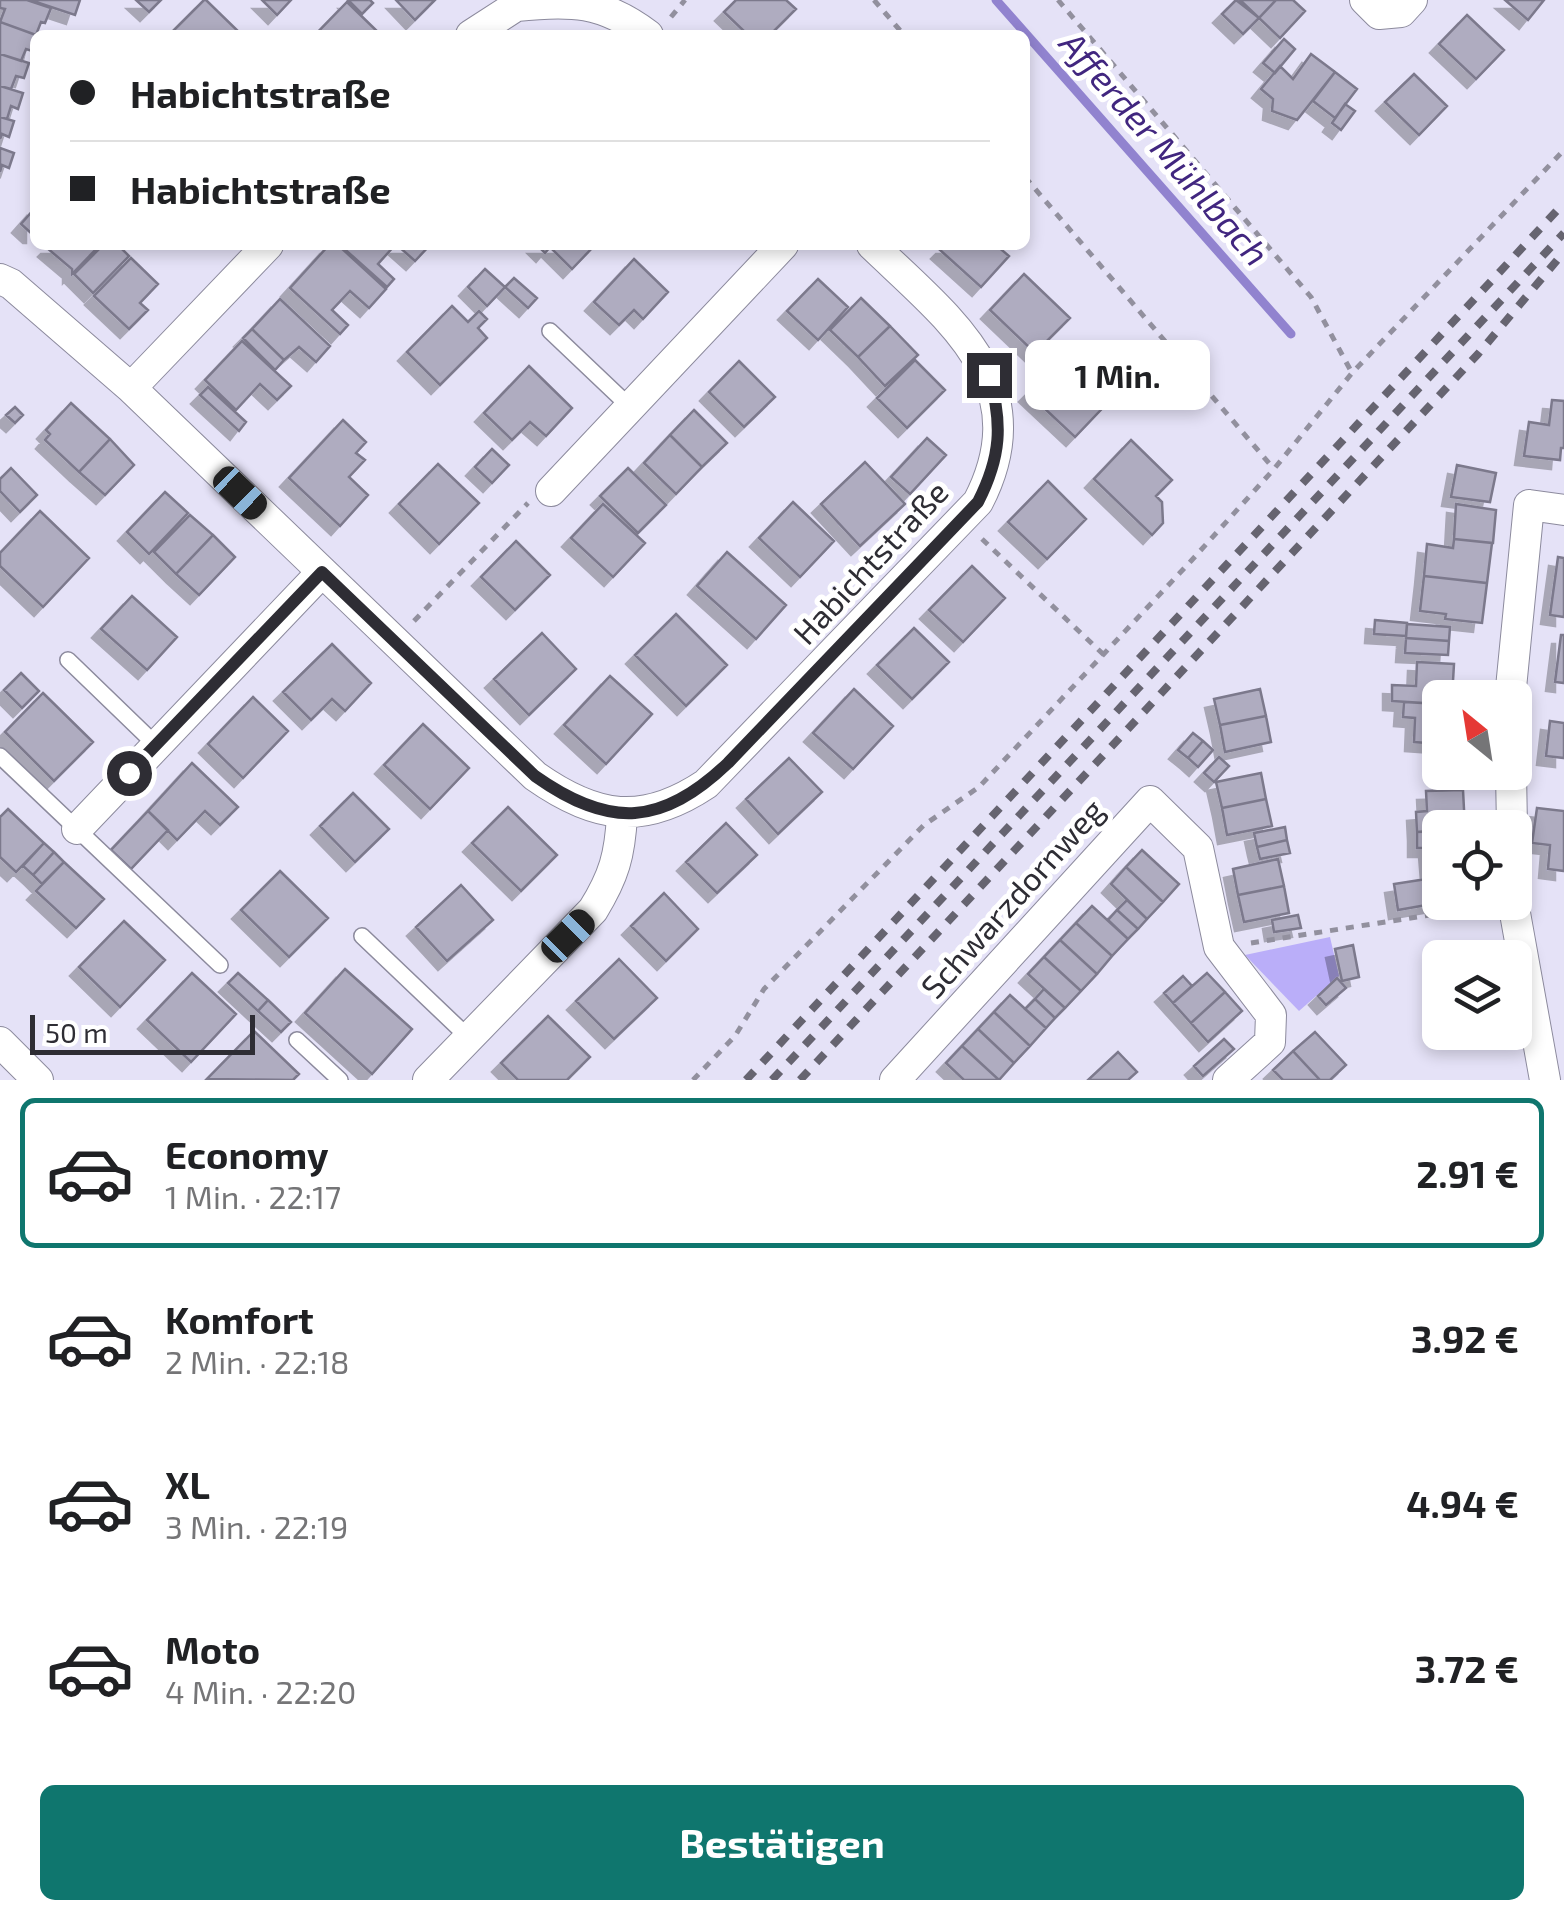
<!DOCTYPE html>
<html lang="de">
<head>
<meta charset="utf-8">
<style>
	:root { --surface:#fff; --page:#f6f6f6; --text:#202124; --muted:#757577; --line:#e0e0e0; --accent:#0f766e }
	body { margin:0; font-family:"Exo 2",sans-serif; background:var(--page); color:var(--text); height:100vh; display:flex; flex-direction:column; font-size:38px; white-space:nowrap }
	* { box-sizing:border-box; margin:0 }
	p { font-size:32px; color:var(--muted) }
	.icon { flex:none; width:55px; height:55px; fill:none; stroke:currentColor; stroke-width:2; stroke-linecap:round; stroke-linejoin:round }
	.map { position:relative; height:1080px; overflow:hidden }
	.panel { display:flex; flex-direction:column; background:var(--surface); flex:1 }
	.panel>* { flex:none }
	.top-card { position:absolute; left:30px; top:30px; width:1000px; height:220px; border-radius:15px; box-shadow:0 5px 15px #0003; display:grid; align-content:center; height:220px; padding:0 40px; background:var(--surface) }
	.needle { width:65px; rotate:330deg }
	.tools { position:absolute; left:1422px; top:680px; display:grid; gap:20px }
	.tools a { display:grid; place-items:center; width:110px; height:110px; border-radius:15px; background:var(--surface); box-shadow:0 5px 15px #0003; font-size:50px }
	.scale { position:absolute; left:30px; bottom:25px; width:225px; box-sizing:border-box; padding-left:10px; border:5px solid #2e2d34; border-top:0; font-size:28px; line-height:35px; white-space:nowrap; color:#2e2d34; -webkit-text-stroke:8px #fff; paint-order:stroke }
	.end { position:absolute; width:45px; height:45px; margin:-22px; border:12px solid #2e2d34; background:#fff; box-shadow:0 0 0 5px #fff }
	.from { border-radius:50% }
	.bubble { position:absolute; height:70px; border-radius:15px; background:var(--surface); box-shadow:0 5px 15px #0003; font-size:32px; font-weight:700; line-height:70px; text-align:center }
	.car { position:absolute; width:30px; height:60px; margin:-30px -15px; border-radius:12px; box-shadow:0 0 8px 2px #0007; background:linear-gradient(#222 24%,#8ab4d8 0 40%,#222 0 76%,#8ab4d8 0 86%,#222 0) }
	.top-card b { display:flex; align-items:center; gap:35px; height:95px; font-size:38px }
	.top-card b+b { border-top:2px solid var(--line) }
	.top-card i { width:25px; height:25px; background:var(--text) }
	ul { padding:18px 0 0; list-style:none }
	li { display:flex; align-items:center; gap:30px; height:150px; margin:0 20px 15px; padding:0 20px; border:5px solid transparent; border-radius:15px }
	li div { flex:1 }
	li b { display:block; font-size:38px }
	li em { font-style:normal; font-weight:700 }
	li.selected { border-color:var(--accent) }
	li>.icon { width:90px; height:90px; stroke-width:1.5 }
	.button { display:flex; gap:20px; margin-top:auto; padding:20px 40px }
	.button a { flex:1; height:115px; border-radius:15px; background:var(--accent); color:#fff; font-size:40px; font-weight:700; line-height:115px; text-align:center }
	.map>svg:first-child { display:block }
</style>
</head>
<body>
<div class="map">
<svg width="1564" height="1080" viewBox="0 0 1564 1080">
	<defs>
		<filter id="shadow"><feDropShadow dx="-9" dy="9" stdDeviation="0" flood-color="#0004"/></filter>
	</defs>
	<rect width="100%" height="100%" fill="#e5e2f7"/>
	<path fill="#baaef9" d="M1330,937L1339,976L1299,1011L1245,955Z"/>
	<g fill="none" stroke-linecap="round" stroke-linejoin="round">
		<path stroke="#9183cf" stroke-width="9" d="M996,0L1291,334"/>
	</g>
	<path fill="#afacc0" stroke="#7c798c" stroke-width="2.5" filter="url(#shadow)" d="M0,0H27L51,8L45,23L41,22L36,35L0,22L5,9L0,8Z
		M30,0H80L75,15Z
		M136,0H161L149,12Z
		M204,0H206L242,35H169Z
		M262,0H291L277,15Z
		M348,0H370L373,3L362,14Z
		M396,0H435L415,20Z
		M736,0H786L796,9L770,35H748L724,12Z
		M1236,0L1259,18L1243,34L1222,14Z
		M1240,0H1276L1259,18Z
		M1276,0H1293L1305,11L1280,38L1259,18Z
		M1505,0H1544L1528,20Z
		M347,2L381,35H315Z
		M1467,15L1504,50L1476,79L1439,44Z
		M0,22L36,35L32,51L26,49L21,61L0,54Z
		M1284,39L1295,49L1275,73L1263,63Z
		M0,54L29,63L24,78L16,76L11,89L0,86Z
		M1311,54L1335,72L1297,120L1272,111L1273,99L1261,89L1280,66L1293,79Z
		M1335,72L1357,89L1335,118L1313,101Z
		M1414,74L1447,106L1419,135L1385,102Z
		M0,86L23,93L18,109L11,106L7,119L0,117Z
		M1345,104L1355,111L1341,130L1332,123Z
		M0,117L14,121L9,137L2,134L0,139Z
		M0,148L14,153L9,168L2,165L0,172Z
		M35,208V234H32L21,224Z
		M50,245H100L72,274V269L47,248Z
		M103,245H118L129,256L93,293L74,274Z
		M329,245H338L386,289L369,308L350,291L332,310L348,325L340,334L290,288Z
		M340,245H395L378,264L394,279L387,287Z
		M397,245H430L415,261Z
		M537,245H595L572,269L550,247L545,253Z
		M945,245H996L1009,256L981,287L940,250Z
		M131,258L158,284L140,303L148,310L129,329L94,296Z
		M634,259L668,292L643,319L634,310L619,325L594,302Z
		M485,269L505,287L487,306L468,287Z
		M1024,274L1070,318L1035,353L990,310Z
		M514,278L537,298L528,308L505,287Z
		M818,279L848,307L818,340L787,311Z
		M861,298L890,326L858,357L830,330Z
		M280,299L330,346L316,362L299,347L284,360L252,329Z
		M452,306L468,322L479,311L487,319L478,328L487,338L440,385L407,352Z
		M890,326L918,355L885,386L858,357Z
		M252,329L284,360L275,370L243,338Z
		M242,341L291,386L277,400L260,384L236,410L205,380Z
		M1069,352L1114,396L1075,437L1028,393Z
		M915,360L945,390L907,428L877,398Z
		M739,361L775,397L744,427L709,392Z
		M529,366L572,408L546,436L530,422L512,440L484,413Z
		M208,387L246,422L239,431L200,395Z
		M1552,400L1564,401V448H1561L1560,460L1524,456L1529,422L1549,425Z
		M71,403L110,439L79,472L45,440L50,434L46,430Z
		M15,407L23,415L15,423L6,415Z
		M694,410L727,443L702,467L670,435Z
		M343,420L366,442L356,453L365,460L349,477L368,495L340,526L289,478Z
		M670,435L702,467L676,494L644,463Z
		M927,438L946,455L910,494L891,477Z
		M110,439L134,465L105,495L79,472Z
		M1131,440L1172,480L1156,496L1162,502L1163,523L1152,535L1094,479Z
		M492,449L509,465L492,483L475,467Z
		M865,462L905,504L860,546L821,504Z
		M438,464L479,503L439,544L399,504Z
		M1457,465L1496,473L1490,502L1451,497Z
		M11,468L37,495L20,512L0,491V479Z
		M628,468L666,505L638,533L600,496Z
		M1048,481L1086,519L1047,559L1008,522Z
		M165,492L188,513L149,554L127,532Z
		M793,502L834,541L800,577L759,538Z
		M603,504L645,543L613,577L571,538Z
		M1456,504L1496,510L1493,543L1454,539Z
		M40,511L89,558L43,607L0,566V553Z
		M190,515L213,535L176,574L154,552Z
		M213,535L235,557L199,595L176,574Z
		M1454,539L1492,543L1487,583L1424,576L1427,544L1453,548Z
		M516,541L550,575L515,610L481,577Z
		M727,552L786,605L756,639L697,586Z
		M1558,557L1564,558V617L1550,615Z
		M972,566L1005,598L963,642L929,610Z
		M1424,576L1487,583L1482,623L1445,619L1446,614L1420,611Z
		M132,596L177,637L147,670L101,629Z
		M676,614L727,665L686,706L635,655Z
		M1375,620L1407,623L1406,636L1374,634Z
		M1407,624L1450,627L1449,641L1406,638Z
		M914,628L949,662L912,699L877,665Z
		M542,633L576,669L529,715L494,679Z
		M1561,635H1564V683L1555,682Z
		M1406,638L1449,641L1448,655L1405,653Z
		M332,644L371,683L345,711L332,699L311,720L283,692Z
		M1417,662L1454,664L1452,698H1440V704L1392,701V685L1416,686Z
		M21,673L39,691L22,708L4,690Z
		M610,676L652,714L606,764L564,725Z
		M854,689L893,726L853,769L813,733Z
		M1260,689L1266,716L1220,725L1214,699Z
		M43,693L93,742L54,781L5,732Z
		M253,697L288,731L243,778L208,744Z
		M1404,702L1440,704V744L1414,742L1415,718L1403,717Z
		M1266,716L1271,742L1225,752L1220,725Z
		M1550,721L1564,723V758L1546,756Z
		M423,724L469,768L430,809L384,765Z
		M1193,733L1203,741L1188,758L1178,750Z
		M1203,741L1213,750L1198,767L1188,758Z
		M1219,757L1229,766L1214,782L1204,773Z
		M789,758L822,792L778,834L746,799Z
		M192,763L238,807L220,825L205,811L177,840L148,811Z
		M1261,773L1266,799L1222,808L1216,782Z
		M1463,790L1465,828L1417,832L1416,812L1427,811L1426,791Z
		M353,793L389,829L355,862L320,826Z
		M1266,799L1272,826L1227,835L1222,808Z
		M508,807L557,855L521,891L472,843Z
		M1537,808L1564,811V871L1548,869L1550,845L1532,843Z
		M8,809L44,843L16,872L0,857V817Z
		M148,811L168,830L131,869L111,850Z
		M726,823L757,855L717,893L686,862Z
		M1285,827L1287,840L1257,847L1254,833Z
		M1440,831V871L1430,872L1428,848H1417V832Z
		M1287,840L1290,853L1260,859L1257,847Z
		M44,843L54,852L33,875L23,866Z
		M1142,850L1179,884L1163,902L1126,867Z
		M54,852L64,862L42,884L33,875Z
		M1278,859L1284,886L1238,895L1233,869Z
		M64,862L104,899L76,928L36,891Z
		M1126,867L1163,902L1147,919L1111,884Z
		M280,871L328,918L289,957L241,910Z
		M1433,878L1438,903L1398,910L1394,884Z
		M461,885L493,920L447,961L416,927Z
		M1284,886L1289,913L1244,922L1238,895Z
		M664,893L698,929L666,961L631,926Z
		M1127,900L1147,919L1138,929L1117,910Z
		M1092,906L1128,939L1112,956L1076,923Z
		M1117,910L1138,929L1128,939L1108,920Z
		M1298,915L1301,928L1274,932L1272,920Z
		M124,921L165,960L120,1007L79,967Z
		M1076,923L1112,956L1097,974L1060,940Z
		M1060,940L1097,974L1081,991L1044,957Z
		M1353,945L1359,977L1342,981L1335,949Z
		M1491,945L1493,958H1455L1454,952Z
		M1044,957L1081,991L1065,1008L1028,974Z
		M619,959L657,998L614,1039L576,1001Z
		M345,969L412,1029L372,1074L305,1013Z
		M192,973L236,1014L191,1062L147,1020Z
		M238,973L268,1000L258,1011L228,983Z
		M1207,973L1225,992L1191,1023L1173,1003Z
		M1183,976L1192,986L1173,1003L1164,993Z
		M1337,978L1346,988L1326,1005L1318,996Z
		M1044,989L1065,1008L1055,1018L1035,999Z
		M1225,992L1242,1011L1208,1042L1191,1023Z
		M1010,995L1046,1028L1030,1046L994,1012Z
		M1035,999L1055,1018L1046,1028L1025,1009Z
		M268,1000L291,1022L281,1032L258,1011Z
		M994,1012L1030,1046L1014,1063L978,1029Z
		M548,1016L590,1057L567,1080H518L501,1063Z
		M978,1029L1014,1063L999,1080L962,1046Z
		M254,1031L299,1074L293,1080L207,1079Z
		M1315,1032L1346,1065L1330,1080H1320L1293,1051Z
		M1224,1039L1234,1049L1203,1076L1194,1066Z
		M962,1046L999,1080H964L946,1063Z
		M1293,1051L1320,1080H1283L1273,1070Z
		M1118,1052L1137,1072L1128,1080H1088Z"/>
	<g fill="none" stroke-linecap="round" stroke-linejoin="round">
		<defs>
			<path id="lane" d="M550,331L629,406
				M68,660L156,745
				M0,756L220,965
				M362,936L468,1037
				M297,1040L340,1080"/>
			<path id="street" d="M514,0L516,6C571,0 603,1 648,35
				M1365,0L1379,14L1401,12L1412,0
				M471,35L516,6
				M0,279L11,284L131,388L535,776C596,819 643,826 706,784L978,502C1039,384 950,320 872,245
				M131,388L268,245
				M551,491L783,245
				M1510,698L1529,505L1564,510
				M1511,772L1512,828
				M77,829L322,572
				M1513,902L1545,1080
				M0,1042L38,1080
				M428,1080L593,910C614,876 620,855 622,815
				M895,1080L1150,801L1198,848L1219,947L1271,1015L1270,1042L1228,1080"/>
		</defs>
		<use href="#lane" stroke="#8c8a9d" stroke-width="18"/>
		<use href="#street" stroke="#8c8a9d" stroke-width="32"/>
		<path stroke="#92909e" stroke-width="5" stroke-dasharray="8 8" stroke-linecap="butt" d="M874,0L904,35
			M1058,0L1311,297L1352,373
			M671,17L685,0
			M1025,177L1274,469
			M982,539L1104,655
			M414,621L528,503
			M1251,943L1487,906
			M693,1080L735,1036L764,989L924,825L979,787L1191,561L1274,469L1352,373L1564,150"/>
		<use href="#lane" stroke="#fff" stroke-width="15"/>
		<use href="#street" stroke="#fff" stroke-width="30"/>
		<path stroke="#666470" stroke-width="8" stroke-dasharray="12 12" stroke-linecap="butt" d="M746,1080L1564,203
			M772,1080L1564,233
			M800,1080L1478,354L1564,252"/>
	</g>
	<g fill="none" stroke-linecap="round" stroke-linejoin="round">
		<path stroke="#2e2d34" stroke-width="12" d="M129,773L322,572L535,776C610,829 662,826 728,763L978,502C1001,457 1003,424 989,375"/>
	</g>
	<g text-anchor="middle" stroke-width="10" stroke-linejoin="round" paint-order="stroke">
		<g font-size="32" fill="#2e2d34" stroke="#fff">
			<text transform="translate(871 563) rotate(-47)" y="11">Habichtstraße</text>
			<text transform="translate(1013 899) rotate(-48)" y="11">Schwarzdornweg</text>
		</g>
		<g font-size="35" font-style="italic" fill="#41267f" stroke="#fff">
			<text transform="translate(1164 149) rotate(49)" y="12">Afferder Mühlbach</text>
		</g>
	</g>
</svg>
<div class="tools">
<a><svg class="needle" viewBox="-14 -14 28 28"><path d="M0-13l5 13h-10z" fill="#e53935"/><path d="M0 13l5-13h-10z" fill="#757577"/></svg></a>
<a><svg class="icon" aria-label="locate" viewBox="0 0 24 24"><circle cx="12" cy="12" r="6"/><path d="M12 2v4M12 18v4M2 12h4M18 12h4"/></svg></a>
<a><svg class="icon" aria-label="layers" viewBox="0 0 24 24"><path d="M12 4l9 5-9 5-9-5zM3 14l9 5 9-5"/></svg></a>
</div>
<div class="scale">50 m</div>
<i class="end from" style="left:129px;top:773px"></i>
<i class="end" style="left:989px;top:375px"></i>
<div class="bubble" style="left:1025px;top:340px;width:185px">1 Min.</div>
<i class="car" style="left:240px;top:493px;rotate:134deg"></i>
<i class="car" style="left:568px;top:936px;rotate:45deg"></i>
<div class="top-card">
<b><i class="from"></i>Habichtstraße</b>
<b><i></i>Habichtstraße</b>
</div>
</div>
<section class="panel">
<ul>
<li class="selected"><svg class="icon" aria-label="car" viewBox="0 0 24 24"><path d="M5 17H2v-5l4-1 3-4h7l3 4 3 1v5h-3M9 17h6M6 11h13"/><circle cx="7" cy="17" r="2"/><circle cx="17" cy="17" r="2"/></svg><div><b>Economy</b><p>1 Min. · 22:17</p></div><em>2.91 €</em></li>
<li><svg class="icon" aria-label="car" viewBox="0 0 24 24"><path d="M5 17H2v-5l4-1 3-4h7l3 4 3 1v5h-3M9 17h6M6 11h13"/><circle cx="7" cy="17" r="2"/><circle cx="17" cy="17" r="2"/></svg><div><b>Komfort</b><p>2 Min. · 22:18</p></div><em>3.92 €</em></li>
<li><svg class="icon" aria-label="car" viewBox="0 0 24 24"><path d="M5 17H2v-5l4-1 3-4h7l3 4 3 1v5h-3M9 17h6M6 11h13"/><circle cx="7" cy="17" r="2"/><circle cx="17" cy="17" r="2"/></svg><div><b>XL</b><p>3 Min. · 22:19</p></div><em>4.94 €</em></li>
<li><svg class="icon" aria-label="car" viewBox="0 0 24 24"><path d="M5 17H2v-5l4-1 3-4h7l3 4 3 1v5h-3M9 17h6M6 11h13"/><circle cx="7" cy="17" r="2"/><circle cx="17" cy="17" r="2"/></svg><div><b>Moto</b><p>4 Min. · 22:20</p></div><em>3.72 €</em></li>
</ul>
<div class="button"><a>Bestätigen</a></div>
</section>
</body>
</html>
